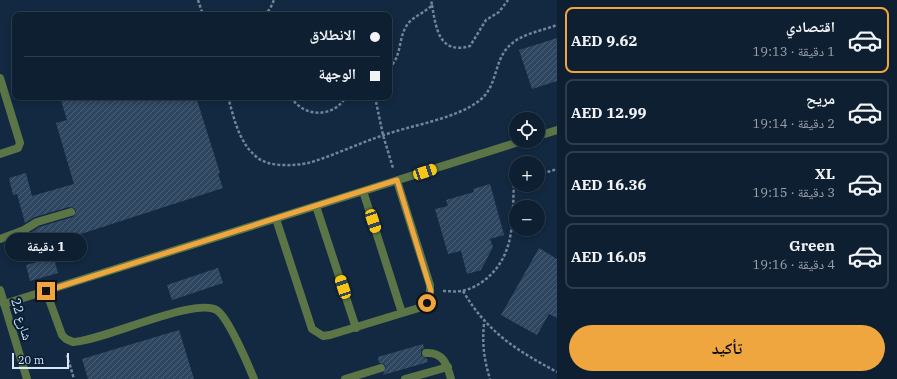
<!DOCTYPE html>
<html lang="ar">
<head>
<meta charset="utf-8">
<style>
	:root { --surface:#0e1f31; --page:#172739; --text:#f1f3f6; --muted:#9ba2ab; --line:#2e3d4d; --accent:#f0a63f }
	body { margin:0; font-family:"IBM Plex Serif","Noto Naskh Arabic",serif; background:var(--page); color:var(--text); direction:rtl; height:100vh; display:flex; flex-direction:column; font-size:15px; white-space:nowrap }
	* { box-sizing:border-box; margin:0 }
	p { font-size:13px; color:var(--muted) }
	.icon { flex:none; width:22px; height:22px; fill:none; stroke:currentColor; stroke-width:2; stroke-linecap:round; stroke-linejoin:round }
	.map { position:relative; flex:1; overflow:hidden; direction:ltr }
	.drawer { display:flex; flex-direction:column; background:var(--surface); width:340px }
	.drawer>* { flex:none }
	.banner { position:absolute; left:12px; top:12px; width:380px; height:88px; border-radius:8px; box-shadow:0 2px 6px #0003,0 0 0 1px var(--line); direction:rtl; display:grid; align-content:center; height:88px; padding:0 12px; background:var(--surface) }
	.fabs { position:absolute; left:509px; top:112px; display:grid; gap:8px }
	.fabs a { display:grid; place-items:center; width:36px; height:36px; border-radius:50%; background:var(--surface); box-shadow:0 2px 6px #0003,0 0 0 1px var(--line); font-size:20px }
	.scale { position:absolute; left:12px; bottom:10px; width:57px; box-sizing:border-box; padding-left:4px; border:2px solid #d7e5f5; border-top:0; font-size:11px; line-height:14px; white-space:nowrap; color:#d7e5f5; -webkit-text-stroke:3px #081f36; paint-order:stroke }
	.end { position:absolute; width:18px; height:18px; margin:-9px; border:5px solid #f0a63f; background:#111; box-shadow:0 0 0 2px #111 }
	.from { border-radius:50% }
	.bubble { position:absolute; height:28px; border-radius:14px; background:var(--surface); box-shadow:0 2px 6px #0003,0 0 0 1px var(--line); font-size:13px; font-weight:800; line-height:28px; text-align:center; direction:rtl }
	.car { position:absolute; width:12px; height:24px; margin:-12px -6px; border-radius:5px; box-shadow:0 0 3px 1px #0007; background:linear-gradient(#f5c518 24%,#345 0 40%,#f5c518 0 76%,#345 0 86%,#f5c518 0) }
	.banner b { display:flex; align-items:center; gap:14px; height:38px; font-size:15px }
	.banner b+b { border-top:1px solid var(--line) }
	.banner i { width:10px; height:10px; background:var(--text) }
	ul { padding:7px 0 0; list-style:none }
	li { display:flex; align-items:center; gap:12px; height:66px; margin:0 8px 6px; padding:0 4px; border:2px solid var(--line); border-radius:8px }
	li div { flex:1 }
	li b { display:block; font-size:15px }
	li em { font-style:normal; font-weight:800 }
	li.active { border-color:var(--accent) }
	li>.icon { width:36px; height:36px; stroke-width:1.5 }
	.button { display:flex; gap:8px; margin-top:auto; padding:8px 12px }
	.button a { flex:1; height:46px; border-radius:24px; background:var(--accent); color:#111; font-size:16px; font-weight:800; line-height:46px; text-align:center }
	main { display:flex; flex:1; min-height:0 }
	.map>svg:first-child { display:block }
</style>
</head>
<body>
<main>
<section class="drawer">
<ul>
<li class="active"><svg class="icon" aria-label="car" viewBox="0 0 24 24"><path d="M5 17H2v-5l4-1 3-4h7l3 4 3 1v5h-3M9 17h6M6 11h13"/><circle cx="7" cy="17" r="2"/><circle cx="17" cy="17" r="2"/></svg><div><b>اقتصادي</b><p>1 دقيقة · 19:13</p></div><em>AED 9.62</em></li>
<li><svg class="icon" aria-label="car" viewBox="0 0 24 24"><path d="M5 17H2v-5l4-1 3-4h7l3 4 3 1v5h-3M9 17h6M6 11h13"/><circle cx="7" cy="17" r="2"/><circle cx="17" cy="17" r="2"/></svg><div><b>مريح</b><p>2 دقيقة · 19:14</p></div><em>AED 12.99</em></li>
<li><svg class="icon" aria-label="car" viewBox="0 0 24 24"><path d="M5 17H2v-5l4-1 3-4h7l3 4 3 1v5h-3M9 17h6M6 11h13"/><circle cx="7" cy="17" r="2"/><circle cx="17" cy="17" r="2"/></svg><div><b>XL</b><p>3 دقيقة · 19:15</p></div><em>AED 16.36</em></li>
<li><svg class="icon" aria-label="car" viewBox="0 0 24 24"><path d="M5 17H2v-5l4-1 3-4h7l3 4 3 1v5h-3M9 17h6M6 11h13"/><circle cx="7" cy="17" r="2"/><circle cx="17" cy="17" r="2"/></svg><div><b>Green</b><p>4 دقيقة · 19:16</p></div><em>AED 16.05</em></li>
</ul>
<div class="button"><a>تأكيد</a></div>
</section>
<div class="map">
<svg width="557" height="379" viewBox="0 0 557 379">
	<defs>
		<pattern id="building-hatch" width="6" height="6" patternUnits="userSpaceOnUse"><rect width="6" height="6" fill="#2e4660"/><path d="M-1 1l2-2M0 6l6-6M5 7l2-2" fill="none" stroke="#4c6177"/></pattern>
	</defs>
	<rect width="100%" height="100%" fill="#122941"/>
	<path fill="url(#building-hatch)" d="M557,38V81L532,89L519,50Z
		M60,97H196L220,173L218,174L223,188L50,244L58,273L30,281L26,265L37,262L29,234L39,227L73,217L76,211L74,208L69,207L35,217L25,223L17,194L13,195L9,178L26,173L32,196L74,184L56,123L67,120Z
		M490,184L504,235L490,239L493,247L481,270L467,274L461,251L448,254L435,209L448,206L446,200L474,192L473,189Z
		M539,248L557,259V318L549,314L537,335L501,315Z
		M218,268L223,283L172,300L167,285Z
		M179,330L194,379H88L82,359Z
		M423,344L424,348L421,350V355L427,359L428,362L383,375L386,367L384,364L379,363L378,357Z"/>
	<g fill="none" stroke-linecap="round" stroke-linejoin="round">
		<path stroke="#718498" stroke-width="2.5" stroke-dasharray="3 2" stroke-linecap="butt" d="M198,0L203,15
			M432,5C436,28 439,55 470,46L486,20L499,12L508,0
			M264,15L270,9L274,0
			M389,68C402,57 398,38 407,25C413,16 425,13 432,5L431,0
			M228,97C234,118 239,144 258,158C269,167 294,166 308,163C333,156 357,144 381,136C411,125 457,119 480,100C497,87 494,62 508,47C520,34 541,31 557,25
			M291,97C304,118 333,118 346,97
			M375,97L383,135L393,168
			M538,175L557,169
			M443,291C449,291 455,292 461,291C470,290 480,284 486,279C516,254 512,219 514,183L516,182
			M463,291C487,332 516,350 557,372
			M484,324C482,344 484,359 490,379
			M67,355L74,379"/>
		<path stroke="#5c7546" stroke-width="8" d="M0,78L20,143L18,148L0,154
			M538,136L557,130
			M363,191L402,313
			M316,206L356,328
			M276,219L312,329L323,336L330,335L422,307L430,298V285L397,181
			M0,239L24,230L37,222L71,212
			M46,291L62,335L66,339L73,342C103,341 198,295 218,311C229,320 248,364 254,379
			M4,304L522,141
			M426,353C443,352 447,364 451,379
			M345,379L381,368
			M405,379L448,367"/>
		<path stroke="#5c7546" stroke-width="8" d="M0,290L27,379"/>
	</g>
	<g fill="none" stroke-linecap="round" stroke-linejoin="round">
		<path stroke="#f0a63f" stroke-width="5" d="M46,291L397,180L431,291L427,303"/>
	</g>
	<g text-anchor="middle" stroke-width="4" stroke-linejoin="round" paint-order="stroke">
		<g font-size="13" fill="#d7e5f5" stroke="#081f36">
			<text transform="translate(22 319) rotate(73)" y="5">شارع 22</text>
		</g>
	</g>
</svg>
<div class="fabs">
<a><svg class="icon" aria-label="locate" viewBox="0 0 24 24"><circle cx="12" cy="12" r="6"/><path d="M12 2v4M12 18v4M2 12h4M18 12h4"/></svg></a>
<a>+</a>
<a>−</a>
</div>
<div class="scale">20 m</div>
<i class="end from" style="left:427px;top:303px"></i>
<i class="end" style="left:46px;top:291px"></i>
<div class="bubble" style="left:5px;top:233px;width:82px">1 دقيقة</div>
<i class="car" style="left:425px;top:172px;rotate:72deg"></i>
<i class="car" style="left:373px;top:221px;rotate:162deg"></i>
<i class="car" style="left:343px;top:287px;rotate:342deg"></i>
<div class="banner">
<b><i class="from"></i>الانطلاق</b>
<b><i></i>الوجهة</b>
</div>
</div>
</main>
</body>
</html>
